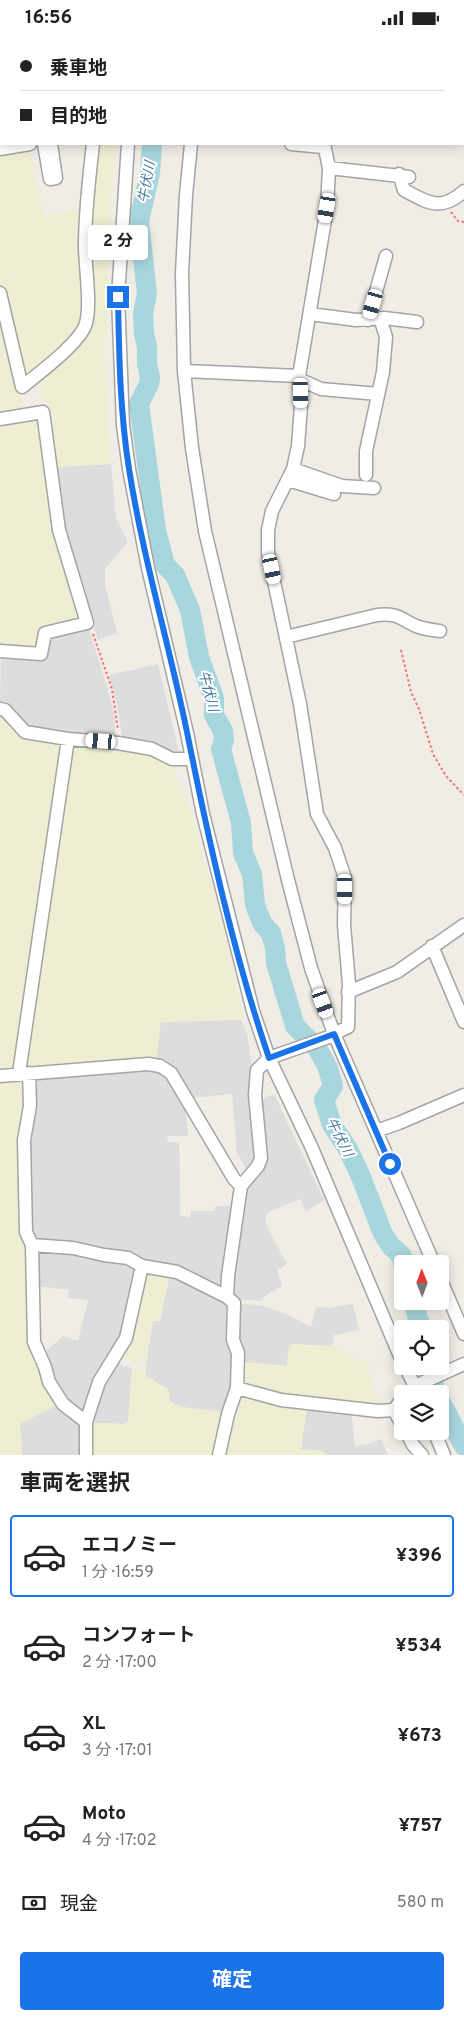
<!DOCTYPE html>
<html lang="ja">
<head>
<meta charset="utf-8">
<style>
	:root { --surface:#fff; --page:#f2f2f2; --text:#222; --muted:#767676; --line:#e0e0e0; --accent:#1a73e8 }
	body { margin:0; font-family:Overpass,"Noto Sans JP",sans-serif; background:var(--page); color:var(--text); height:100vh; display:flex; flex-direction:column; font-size:19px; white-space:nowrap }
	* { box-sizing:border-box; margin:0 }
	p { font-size:16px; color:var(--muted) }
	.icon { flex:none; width:28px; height:28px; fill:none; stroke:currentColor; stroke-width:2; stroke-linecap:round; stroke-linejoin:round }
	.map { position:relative; height:1420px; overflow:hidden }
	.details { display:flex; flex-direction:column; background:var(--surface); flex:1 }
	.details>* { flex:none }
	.hud { position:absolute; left:0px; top:0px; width:465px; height:110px; box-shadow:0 2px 12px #0003; display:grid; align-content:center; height:110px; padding:0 20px; background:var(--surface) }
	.needle { width:32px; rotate:359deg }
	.tools { position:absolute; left:394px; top:1220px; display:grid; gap:10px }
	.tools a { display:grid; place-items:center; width:55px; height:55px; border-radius:5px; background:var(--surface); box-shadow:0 2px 12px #0003; font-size:25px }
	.end { position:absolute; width:22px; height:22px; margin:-11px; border:6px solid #1a73e8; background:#fff; box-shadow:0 0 0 2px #fff }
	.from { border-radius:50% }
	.bubble { position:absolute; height:35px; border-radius:5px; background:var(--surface); box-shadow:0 2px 12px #0003; font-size:16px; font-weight:700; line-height:35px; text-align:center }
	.car { position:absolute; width:15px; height:30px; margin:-15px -8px; border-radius:6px; box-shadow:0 0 4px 1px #0007; background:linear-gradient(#fff 24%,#345 0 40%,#fff 0 76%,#345 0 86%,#fff 0) }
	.hud b { display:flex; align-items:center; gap:18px; height:48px; font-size:19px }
	.hud b+b { border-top:1px solid var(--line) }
	.hud i { width:12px; height:12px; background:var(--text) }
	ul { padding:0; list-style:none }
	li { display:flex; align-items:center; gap:15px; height:82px; margin:0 10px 8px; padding:0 10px; border:2px solid transparent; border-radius:5px }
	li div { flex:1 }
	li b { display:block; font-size:19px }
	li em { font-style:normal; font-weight:700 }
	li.selected { border-color:var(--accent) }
	li>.icon { width:45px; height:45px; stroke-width:1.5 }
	h2 { padding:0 20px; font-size:22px; line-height:60px }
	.pay { display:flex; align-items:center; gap:12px; height:55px; padding:0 20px; font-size:19px }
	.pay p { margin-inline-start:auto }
	.action { display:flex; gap:10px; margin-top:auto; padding:10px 20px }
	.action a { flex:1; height:58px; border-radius:5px; background:var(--accent); color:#fff; font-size:20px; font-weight:700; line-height:58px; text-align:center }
	.status { display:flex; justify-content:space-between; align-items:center; height:35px; padding:0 25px; background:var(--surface); direction:ltr }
	.status svg { height:14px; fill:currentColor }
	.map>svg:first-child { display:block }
</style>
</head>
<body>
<div class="status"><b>16:56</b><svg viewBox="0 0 49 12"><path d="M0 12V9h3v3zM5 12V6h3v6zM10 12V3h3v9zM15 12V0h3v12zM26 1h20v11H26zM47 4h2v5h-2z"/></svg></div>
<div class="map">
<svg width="464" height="1420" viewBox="0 0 464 1420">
	<rect width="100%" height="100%" fill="#f0ece6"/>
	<path fill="#dedddd" d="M111,429L116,483L128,507L105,534V550L117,598L98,605L70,519L62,489L55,432Z
		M89,594L111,665L115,686V700L112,702L31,693L20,688L7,670L0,667L1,622L47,601Z
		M158,629L179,717L175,718L122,702L117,670L109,640Z
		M241,985L247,999L253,1039L257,1120L248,1137L237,1118L232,1059L189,1063L156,1025L160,987Z
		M156,1034L168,1040L185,1068L188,1101H167L168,1107H179L180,1180L190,1183L191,1176H214L216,1171H234L224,1250L213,1253L183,1236L36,1207L30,1194L28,1112L33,1044Z
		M274,1059L324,1165L306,1176L300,1164L271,1176L266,1180V1190L287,1229L277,1235L282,1251L263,1262L262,1266L237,1264L235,1262L231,1242L245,1155L262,1132L259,1065Z
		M37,1214L77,1217L136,1230L138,1236L118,1311L84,1379L64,1365L52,1345V1333L44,1318L63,1301L78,1306L88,1265L68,1263L69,1255L38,1251Z
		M170,1239L231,1270L233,1348L223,1378L182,1372L170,1367L146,1341V1329L153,1285L160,1286Z
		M248,1269L264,1271L288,1280L311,1292L316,1272L329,1273L353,1269L359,1295L334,1300L333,1309L327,1311L292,1309L289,1313L287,1331L242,1327L236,1304L238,1270Z
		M115,1328L132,1333L128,1387L124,1389L93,1388L105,1345Z
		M59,1369L82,1390V1420H22L20,1389Z
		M307,1372L351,1376L355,1411L368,1409L381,1404L388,1420H327L301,1414Z"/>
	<path fill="#eeeed2" d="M96,109H117L112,146L109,193L107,253L108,291L103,305L111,429L55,432L48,384L38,344L83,300L87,213Z
		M29,113L44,181L83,175L84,286L80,295L25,345L0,243V118Z
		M0,279L23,373L20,375L0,379Z
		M38,385L80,581L79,587L43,595L37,613L0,612V390Z
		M0,680L61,707L63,711L17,1030L11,1035L0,1037Z
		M72,710L133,715L155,720L165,725L167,729L171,731L191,774L244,984L161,987L156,1025L32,1033L25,1030Z
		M20,1045L25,1054L27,1213L40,1336L47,1357L59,1369L20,1389L22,1420H0V1047Z
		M146,1237L170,1239L160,1286H153L146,1329L134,1326L122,1320Z
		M292,1309L327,1311L333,1309L342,1316L355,1321L369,1331L377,1372L283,1362L246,1352L242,1346V1327L287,1331L289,1313Z
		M132,1333L145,1335L146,1341L168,1354L170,1367L182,1372L224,1377L216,1420H91L93,1388L124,1389L128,1387Z
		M245,1357L307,1372L301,1414L322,1416L327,1420H223L237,1363Z"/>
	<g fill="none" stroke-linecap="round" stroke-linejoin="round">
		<path stroke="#a8d6dd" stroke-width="20" d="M167,1V0
			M152,109L150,138L139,186L147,259L143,278L144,299L147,312V329L150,342L149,349L139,369L156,495L165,530L175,540L190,575L199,622L214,663V680L223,696L224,705L221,714L241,788L243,818L252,839L255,870L262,888L271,898L275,913L276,928L295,991L317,1013L328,1033L333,1051L324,1065L332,1090L348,1114L361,1142L383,1199L391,1211L402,1221L403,1229
			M413,1266L421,1294
			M427,1331L437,1359
			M440,1366L464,1411"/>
		<defs>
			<path id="minor" d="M328,0V1
				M138,1V0
				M205,1L206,0
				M464,29V30
				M44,109L50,144L56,143L51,109
				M128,109L118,262L123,390L129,434L148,533L187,698L203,779L253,976L269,1023L311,1111L402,1326
				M191,109L186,160L182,238L184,336L192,413L205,496L288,845L311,933L334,999L434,1229
				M291,109L323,112
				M0,114L30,109
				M329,133L409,142
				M399,139L404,155C428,168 441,177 464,156
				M0,258L22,352C39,338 77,310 85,291C92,274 85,231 85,211C85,177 89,143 93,109
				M310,279L356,285L384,283L417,287
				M368,285L386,221
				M184,336L299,341
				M301,345L321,354L378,359
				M0,384L43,377L59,495L87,588L45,598L41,619L0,616
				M293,434L342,451L374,453
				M366,440V416L383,337L386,302L380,283
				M288,445L334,459
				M286,602L377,580C398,578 399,583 416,591C423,594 432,595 440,596
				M0,674L5,675L25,697L68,704L118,708L152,714L172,724H191
				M432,911L464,987
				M348,957L397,937L464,890
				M19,1038L68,704
				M29,1038L30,1071L24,1105L26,1197L32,1210L34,1307L45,1332L49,1347L63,1369L86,1387V1420
				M0,1041L148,1029L160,1031L171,1038L234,1144L241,1151
				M376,1096L399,1088L464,1060
				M32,1210L73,1213L104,1220L128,1223L142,1231L177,1237L227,1262L234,1268L233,1305L238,1318L237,1353L228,1379L219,1420
				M440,1243L464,1299
				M227,1262L228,1241L241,1151L258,1131L261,1123L255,1060L257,1035L269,1023L326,1003L348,992L349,949L344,890L345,843L335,813L317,779L300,669L268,518V495L272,476L293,434L298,411L301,371L299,341L327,173L329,133L324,109
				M405,1331L418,1358
				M237,1353L281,1365L378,1376L394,1375L402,1364
				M407,1359L415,1351L464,1329
				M394,1375L402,1390
				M86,1387L99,1347L126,1303L142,1231
				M406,1396L413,1410L422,1420
				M434,1396L444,1420"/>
		</defs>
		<use href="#minor" stroke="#a4a4a4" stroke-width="15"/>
		<path stroke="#f77170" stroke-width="2" stroke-dasharray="2.5 2.5" stroke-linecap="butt" d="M451,177L458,186L464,187
			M93,599L112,654L118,695
			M401,615L411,657L419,674L433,719L446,741L464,760"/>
		<use href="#minor" stroke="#fff" stroke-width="12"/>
	</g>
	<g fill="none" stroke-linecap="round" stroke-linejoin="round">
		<path stroke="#1a73e8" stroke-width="6" d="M118,262C119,320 120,377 129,434C143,523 169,609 187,697C209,807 233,917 269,1023L334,999L390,1129"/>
	</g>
	<g text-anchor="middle" stroke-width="4" stroke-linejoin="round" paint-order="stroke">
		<g font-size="14" font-style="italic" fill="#477b9e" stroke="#fff">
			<text transform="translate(146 147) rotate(-80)" y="5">牛伏川</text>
			<text transform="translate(209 656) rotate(75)" y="5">牛伏川</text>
			<text transform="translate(340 1102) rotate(63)" y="5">牛伏川</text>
		</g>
	</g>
</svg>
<div class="tools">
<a><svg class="needle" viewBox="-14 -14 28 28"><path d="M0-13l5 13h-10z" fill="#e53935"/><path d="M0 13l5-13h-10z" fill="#767676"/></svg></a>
<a><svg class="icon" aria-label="locate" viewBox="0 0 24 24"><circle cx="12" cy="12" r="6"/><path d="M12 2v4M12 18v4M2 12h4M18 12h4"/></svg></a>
<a><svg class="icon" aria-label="layers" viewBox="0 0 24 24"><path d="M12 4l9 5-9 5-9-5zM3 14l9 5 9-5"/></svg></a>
</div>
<i class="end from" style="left:390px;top:1129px"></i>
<i class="end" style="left:118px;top:262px"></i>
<div class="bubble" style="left:88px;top:190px;width:60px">2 分</div>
<i class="car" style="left:327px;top:173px;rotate:190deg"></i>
<i class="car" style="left:373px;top:269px;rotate:196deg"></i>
<i class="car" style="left:301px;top:358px;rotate:179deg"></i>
<i class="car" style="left:272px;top:534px;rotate:168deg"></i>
<i class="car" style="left:101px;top:706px;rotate:274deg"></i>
<i class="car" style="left:345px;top:854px;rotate:179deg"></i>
<i class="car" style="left:323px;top:968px;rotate:160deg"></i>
<div class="hud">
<b><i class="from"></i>乗車地</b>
<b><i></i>目的地</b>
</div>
</div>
<section class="details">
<h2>車両を選択</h2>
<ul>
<li class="selected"><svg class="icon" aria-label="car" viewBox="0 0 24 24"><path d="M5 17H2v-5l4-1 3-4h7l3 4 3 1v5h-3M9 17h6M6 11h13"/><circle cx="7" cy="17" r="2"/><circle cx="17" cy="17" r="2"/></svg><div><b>エコノミー</b><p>1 分 · 16:59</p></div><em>¥396</em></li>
<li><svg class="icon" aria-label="car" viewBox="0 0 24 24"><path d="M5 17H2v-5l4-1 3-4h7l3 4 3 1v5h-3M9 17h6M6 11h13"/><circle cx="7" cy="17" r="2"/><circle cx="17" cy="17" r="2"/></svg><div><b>コンフォート</b><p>2 分 · 17:00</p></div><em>¥534</em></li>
<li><svg class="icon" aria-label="car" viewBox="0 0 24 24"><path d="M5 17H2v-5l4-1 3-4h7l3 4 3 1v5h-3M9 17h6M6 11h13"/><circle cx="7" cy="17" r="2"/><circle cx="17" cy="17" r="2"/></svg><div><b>XL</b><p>3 分 · 17:01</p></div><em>¥673</em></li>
<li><svg class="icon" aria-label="car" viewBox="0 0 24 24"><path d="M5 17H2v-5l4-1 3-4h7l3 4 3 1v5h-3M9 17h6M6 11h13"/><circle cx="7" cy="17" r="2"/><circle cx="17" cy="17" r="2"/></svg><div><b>Moto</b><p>4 分 · 17:02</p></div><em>¥757</em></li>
</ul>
<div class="pay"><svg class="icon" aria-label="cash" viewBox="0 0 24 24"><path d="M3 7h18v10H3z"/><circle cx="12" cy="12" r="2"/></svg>現金<p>580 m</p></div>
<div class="action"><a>確定</a></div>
</section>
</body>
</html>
